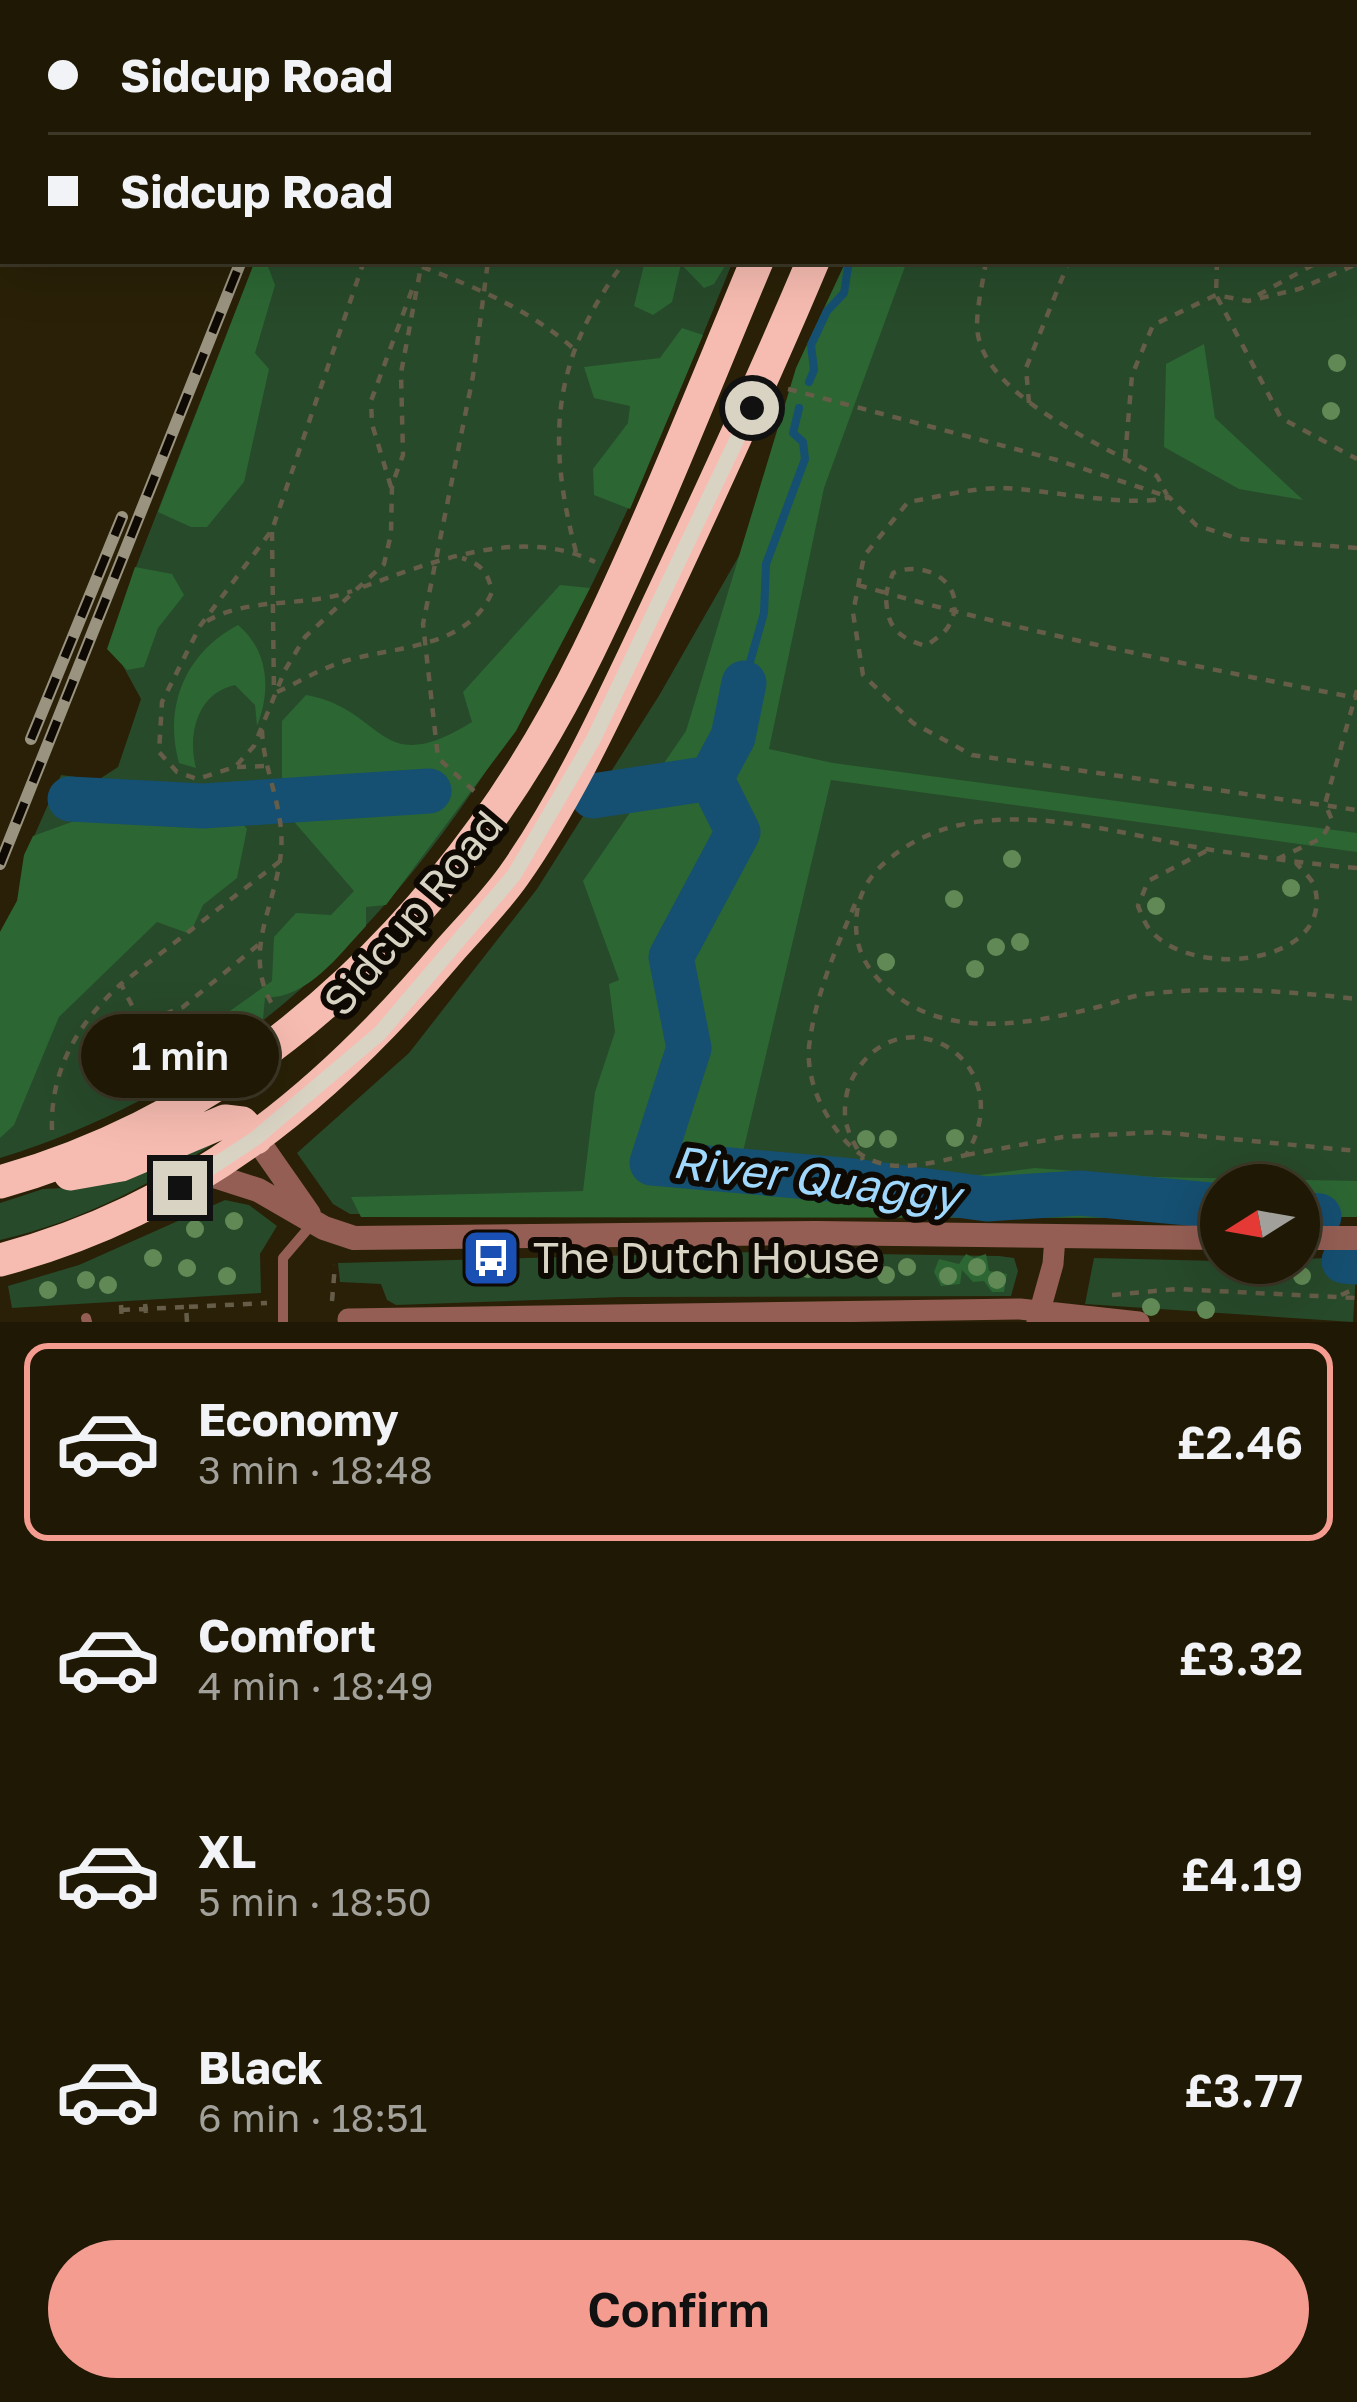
<!DOCTYPE html>
<html lang="en">
<head>
<meta charset="utf-8">
<style>
	:root { --surface:#1f1805; --page:#27210f; --text:#f1f3f6; --muted:#a1a09a; --line:#3c3727; --accent:#f59c91 }
	body { margin:0; font-family:"Golos Text",sans-serif; background:var(--page); color:var(--text); height:100vh; display:flex; flex-direction:column; font-size:45px; white-space:nowrap }
	* { box-sizing:border-box; margin:0 }
	p { font-size:39px; color:var(--muted) }
	.icon { flex:none; width:66px; height:66px; fill:none; stroke:currentColor; stroke-width:2; stroke-linecap:round; stroke-linejoin:round }
	.map { position:relative; height:1322px; overflow:hidden }
	.panel { display:flex; flex-direction:column; background:var(--surface); flex:1 }
	.panel>* { flex:none }
	.banner { position:absolute; left:0px; top:0px; width:1359px; height:264px; box-shadow:0 12px 48px #0002,0 0 0 3px var(--line); display:grid; align-content:center; height:264px; padding:0 48px; background:var(--surface) }
	.needle { width:78px; rotate:259deg }
	.controls { position:absolute; left:1200px; top:1164px; display:grid; gap:24px }
	.controls a { display:grid; place-items:center; width:120px; height:120px; border-radius:50%; background:var(--surface); box-shadow:0 12px 48px #0002,0 0 0 3px var(--line); font-size:60px }
	.end { position:absolute; width:54px; height:54px; margin:-27px; border:15px solid #d9d3c4; background:#111; box-shadow:0 0 0 6px #111 }
	.from { border-radius:50% }
	.bubble { position:absolute; height:84px; border-radius:42px; background:var(--surface); box-shadow:0 12px 48px #0002,0 0 0 3px var(--line); font-size:39px; font-weight:600; line-height:84px; text-align:center }
	.banner b { display:flex; align-items:center; gap:42px; height:114px; font-size:45px }
	.banner b+b { border-top:3px solid var(--line) }
	.banner i { width:30px; height:30px; background:var(--text) }
	ul { padding:21px 0 0; list-style:none }
	li { display:flex; align-items:center; gap:36px; height:198px; margin:0 24px 18px; padding:0 24px; border:6px solid transparent; border-radius:24px }
	li div { flex:1 }
	li b { display:block; font-size:45px }
	li em { font-style:normal; font-weight:600 }
	li.selected { border-color:var(--accent) }
	li>.icon { width:108px; height:108px; stroke-width:1.5 }
	.primary-button { display:flex; gap:24px; margin-top:auto; padding:24px 48px }
	.primary-button a { flex:1; height:138px; border-radius:72px; background:var(--accent); color:#111; font-size:48px; font-weight:600; line-height:138px; text-align:center }
	.map>svg:first-child { display:block }
</style>
</head>
<body>
<div class="map">
<svg width="1357" height="1322" viewBox="0 0 1357 1322">
	<rect width="100%" height="100%" fill="#292007"/>
	<path fill="#274a2a" d="M960,0H1357V1211L1299,1185H1221V1211L350,1214L333,1204L297,1153L409,1053L537,889L660,694L760,519L859,261H1356V3Z
		M255,261H733C583,631 417,1029 0,1158V932L19,897L28,850L61,775L98,780L118,767L141,699L117,655L132,577Z
		M227,1135C156,1182 83,1221 0,1240V1203L43,1189L82,1187Z
		M225,1200L249,1205L277,1226L260,1254L261,1293L12,1308L8,1286L79,1265Z
		M754,1252L999,1256L1014,1258L1018,1271L1011,1296L621,1297L396,1305L387,1300L381,1284L340,1282L338,1263Z
		M1357,1257L1353,1322L1085,1304L1094,1258L1299,1263V1259Z"/>
	<path fill="#2c6633" d="M255,261L267,264L275,285L255,353L269,369L244,482L207,527H191L158,512Z
		M645,261H728L714,284L704,288L681,264L672,302L653,315L634,306Z
		M846,261H907L824,488L769,749L833,763L1357,833V852L831,780L737,1177L932,1181L1035,1168L1156,1177L1357,1181V1217H1299V1185H1221V1218L361,1217L351,1197L583,1191L595,1092L615,1032L609,984L619,980L583,881L686,731L796,368Z
		M682,328L703,335L630,509L594,495L593,469L628,423L630,406L594,398L584,367L660,358Z
		M1204,344L1215,418L1303,500L1239,489L1164,447L1166,364Z
		M135,567L172,574L184,595L158,628L144,667L127,670L107,649Z
		M560,585L590,588L516,731L386,905L366,907V926C337,957 309,997 265,998L263,1019L231,1045L145,1097L140,1075L272,981L274,937L296,913L331,915L354,891L290,817L282,776V721L306,695C386,709 377,781 472,722L463,692Z
		M238,625C269,651 271,691 257,726L255,705L235,685C198,693 187,733 196,768L179,763C163,706 186,652 238,625Z
		M151,782L212,786L247,829L237,878L203,905L190,934L157,922L59,1017L14,1125L0,1138V932L17,901L24,855L33,836L91,815Z
		M966,1254L974,1258L986,1254L989,1271L1007,1274L1004,1292H992L984,1281L973,1282L962,1270L960,1284L941,1286L934,1272L939,1259L959,1264Z"/>
	<g fill="none" stroke-linecap="round" stroke-linejoin="round">
		<path stroke="#154f71" stroke-width="8" d="M1020,3L1024,0
			M809,382L814,370L811,345L827,311L844,293L849,261
			M744,683L764,613L766,564L805,459L803,442L793,433L799,408"/>
		<path stroke="#154f71" stroke-width="45" d="M711,778L738,832L671,957L689,1048L652,1163L853,1181L987,1199L1080,1193L1221,1206
			M711,778L733,737L744,683
			M593,796L711,778
			M70,799L203,806L429,791
			M1299,1214L1319,1216
			M1344,1261L1357,1262"/>
		<path stroke="#655d47" stroke-width="4.5" stroke-dasharray="9 9" stroke-linecap="butt" d="M454,3L455,0
			M492,3L493,0
			M546,3L547,0
			M635,3V0
			M713,3L714,0
			M1089,3L1090,0
			M1179,3L1180,0
			M1246,3V0
			M0,187L3,176
			M1356,213L1357,212
			M364,261L272,530L200,626L162,702L159,752L177,772L197,779L235,767L254,746L285,670L305,637L384,564L391,534L392,485L403,455L401,373L422,261
			M986,261C983,282 977,305 977,326C979,395 1105,446 1157,476L1167,495
			M1217,261L1216,295L1281,418L1357,459
			M422,267C478,288 530,310 574,349
			M1258,295L1320,261
			M788,389L1057,460L1169,497
			M1029,403L1026,368L1069,261
			M1125,458L1132,375L1153,325L1216,295L1248,301L1299,289L1357,264
			M391,487L372,424L371,401L413,287
			M272,532L274,694
			M1357,548L1239,539L1196,525L1169,497C1132,509 1046,489 1001,488C971,488 938,497 908,502L864,556L853,613L863,675L913,723L972,755L1357,810
			M576,552C546,438 552,358 625,261
			M858,585L886,593C886,625 895,637 926,646C932,641 943,635 948,627C972,587 928,558 893,573L886,593C1042,636 1199,667 1357,698
			M363,587C434,561 522,526 595,562
			M207,621C251,596 305,608 352,591
			M277,692C299,682 322,668 345,661C395,646 468,649 492,592C488,572 481,564 462,558
			M262,730C263,764 278,795 281,830C287,894 235,947 275,1009
			M237,767L267,766
			M474,791L438,758L423,624L473,376L488,261
			M1206,851L1148,881L1138,906C1141,913 1145,925 1151,931C1196,982 1338,962 1314,885C1311,878 1301,869 1296,863
			M1277,859L1322,838L1332,820L1325,804L1357,690
			M1357,868C1308,864 1260,857 1212,850C1115,834 989,790 901,850C873,869 857,890 856,924C856,951 867,969 886,987C942,1040 1026,1025 1094,1008C1112,1004 1129,996 1147,994C1215,986 1289,991 1357,999
			M855,904C835,951 815,996 809,1047C807,1067 814,1093 824,1110C861,1177 898,1172 966,1155C1024,1060 897,987 851,1081C845,1093 843,1114 847,1126C850,1138 858,1149 863,1160
			M258,945L183,1007L141,1023L121,984L279,862
			M52,1130C50,1070 78,1023 121,984
			M966,1155L1063,1137L1158,1132L1357,1151
			M1112,1295L1177,1289L1357,1298
			M1341,1295L1357,1288
			M332,1301L335,1265
			M145,1304L147,1322
			M121,1305L122,1322
			M121,1310L186,1307
			M187,1322L186,1307L267,1303"/>
		<path stroke="#945e54" stroke-width="10" d="M86,1318L87,1322
			M283,1322V1258L312,1224"/>
		<path stroke="#945e54" stroke-width="21" d="M54,3L56,0
			M0,30L3,32
			M0,60L3,57
			M348,1319L1020,1309L1139,1322
			M1037,1321L1053,1264L1055,1237"/>
		<path stroke="#945e54" stroke-width="24" d="M256,1138L309,1214
			M205,1173L258,1190L324,1228L354,1238L815,1233L1221,1238
			M1299,1238H1357"/>
		<path stroke="#f7bcb1" stroke-width="33" d="M867,3L868,0
			M919,3L921,0
			M70,1174L121,1165L225,1121L242,1123L256,1138
			M0,1182C267,1107 468,898 588,652C650,525 702,392 757,261
			M0,1260C189,1210 325,1098 449,951C471,926 495,902 514,875C568,798 608,710 648,626C705,505 761,385 813,261"/>
		<defs>
			<path id="rail" d="M327,3L328,0
				M31,739L122,517
				M0,864L241,261"/>
		</defs>
		<use href="#rail" stroke="#9a9380" stroke-width="12"/>
		<use href="#rail" stroke="#0e0a03" stroke-width="8" stroke-dasharray="22" stroke-linecap="butt"/>
	</g>
	<g fill="#618955">
		<circle cx="1337" cy="363" r="9"/>
		<circle cx="1331" cy="411" r="9"/>
		<circle cx="1012" cy="859" r="9"/>
		<circle cx="1291" cy="888" r="9"/>
		<circle cx="954" cy="899" r="9"/>
		<circle cx="1156" cy="906" r="9"/>
		<circle cx="1020" cy="942" r="9"/>
		<circle cx="996" cy="947" r="9"/>
		<circle cx="886" cy="962" r="9"/>
		<circle cx="975" cy="969" r="9"/>
		<circle cx="955" cy="1138" r="9"/>
		<circle cx="866" cy="1139" r="9"/>
		<circle cx="888" cy="1139" r="9"/>
		<circle cx="234" cy="1221" r="9"/>
		<circle cx="195" cy="1229" r="9"/>
		<circle cx="153" cy="1258" r="9"/>
		<circle cx="867" cy="1264" r="9"/>
		<circle cx="907" cy="1267" r="9"/>
		<circle cx="977" cy="1267" r="9"/>
		<circle cx="187" cy="1268" r="9"/>
		<circle cx="808" cy="1269" r="9"/>
		<circle cx="886" cy="1275" r="9"/>
		<circle cx="227" cy="1276" r="9"/>
		<circle cx="948" cy="1276" r="9"/>
		<circle cx="1302" cy="1276" r="9"/>
		<circle cx="86" cy="1280" r="9"/>
		<circle cx="997" cy="1280" r="9"/>
		<circle cx="108" cy="1285" r="9"/>
		<circle cx="48" cy="1290" r="9"/>
		<circle cx="1151" cy="1307" r="9"/>
		<circle cx="1206" cy="1310" r="9"/>
	</g>
	<g fill="none" stroke-linecap="round" stroke-linejoin="round">
		<path stroke="#d9d3c4" stroke-width="15" d="M180,1188L256,1138L380,1033L514,875L593,740L752,408"/>
	</g>
	<defs>
		<symbol id="bus-square" viewBox="-11 -11 22 22"><rect x="-9" y="-9" width="18" height="18" rx="4" fill="#1a4fb4" stroke="#0e0a03"/><path d="M-5-6H5V4H4V6H2V4H-2V6H-4V4H-5ZM-3.5-4V0h7V-4ZM-3.5 1.2v1.5H-2V1.2ZM2 1.2v1.5H3.5V1.2Z" fill="#fff"/></symbol>
	</defs>
	<g fill-rule="evenodd">
		<use href="#bus-square" x="458" y="1225" width="66" height="66"/>
	</g>
	<g text-anchor="middle" stroke-width="12" stroke-linejoin="round" paint-order="stroke">
		<g font-size="42" fill="#d9d3c4" stroke="#0e0a03">
			<text transform="translate(413 913) rotate(-50)" y="15">Sidcup Road</text>
		</g>
		<g font-size="42" fill="#d9d3c4" stroke="#0e0a03" text-anchor="start">
			<text x="533" y="1273">The Dutch House</text>
		</g>
		<g font-size="45" font-style="italic" fill="#9fd7fd" stroke="#0e0a03">
			<text transform="translate(816 1179) rotate(7)" y="16">River Quaggy</text>
		</g>
	</g>
</svg>
<div class="controls">
<a><svg class="needle" viewBox="-14 -14 28 28"><path d="M0-13l5 13h-10z" fill="#e53935"/><path d="M0 13l5-13h-10z" fill="#a1a09a"/></svg></a>
</div>
<i class="end from" style="left:752px;top:408px"></i>
<i class="end" style="left:180px;top:1188px"></i>
<div class="bubble" style="left:81px;top:1014px;width:198px">1 min</div>
<div class="banner">
<b><i class="from"></i>Sidcup Road</b>
<b><i></i>Sidcup Road</b>
</div>
</div>
<section class="panel">
<ul>
<li class="selected"><svg class="icon" aria-label="car" viewBox="0 0 24 24"><path d="M5 17H2v-5l4-1 3-4h7l3 4 3 1v5h-3M9 17h6M6 11h13"/><circle cx="7" cy="17" r="2"/><circle cx="17" cy="17" r="2"/></svg><div><b>Economy</b><p>3 min · 18:48</p></div><em>£2.46</em></li>
<li><svg class="icon" aria-label="car" viewBox="0 0 24 24"><path d="M5 17H2v-5l4-1 3-4h7l3 4 3 1v5h-3M9 17h6M6 11h13"/><circle cx="7" cy="17" r="2"/><circle cx="17" cy="17" r="2"/></svg><div><b>Comfort</b><p>4 min · 18:49</p></div><em>£3.32</em></li>
<li><svg class="icon" aria-label="car" viewBox="0 0 24 24"><path d="M5 17H2v-5l4-1 3-4h7l3 4 3 1v5h-3M9 17h6M6 11h13"/><circle cx="7" cy="17" r="2"/><circle cx="17" cy="17" r="2"/></svg><div><b>XL</b><p>5 min · 18:50</p></div><em>£4.19</em></li>
<li><svg class="icon" aria-label="car" viewBox="0 0 24 24"><path d="M5 17H2v-5l4-1 3-4h7l3 4 3 1v5h-3M9 17h6M6 11h13"/><circle cx="7" cy="17" r="2"/><circle cx="17" cy="17" r="2"/></svg><div><b>Black</b><p>6 min · 18:51</p></div><em>£3.77</em></li>
</ul>
<div class="primary-button"><a>Confirm</a></div>
</section>
</body>
</html>
